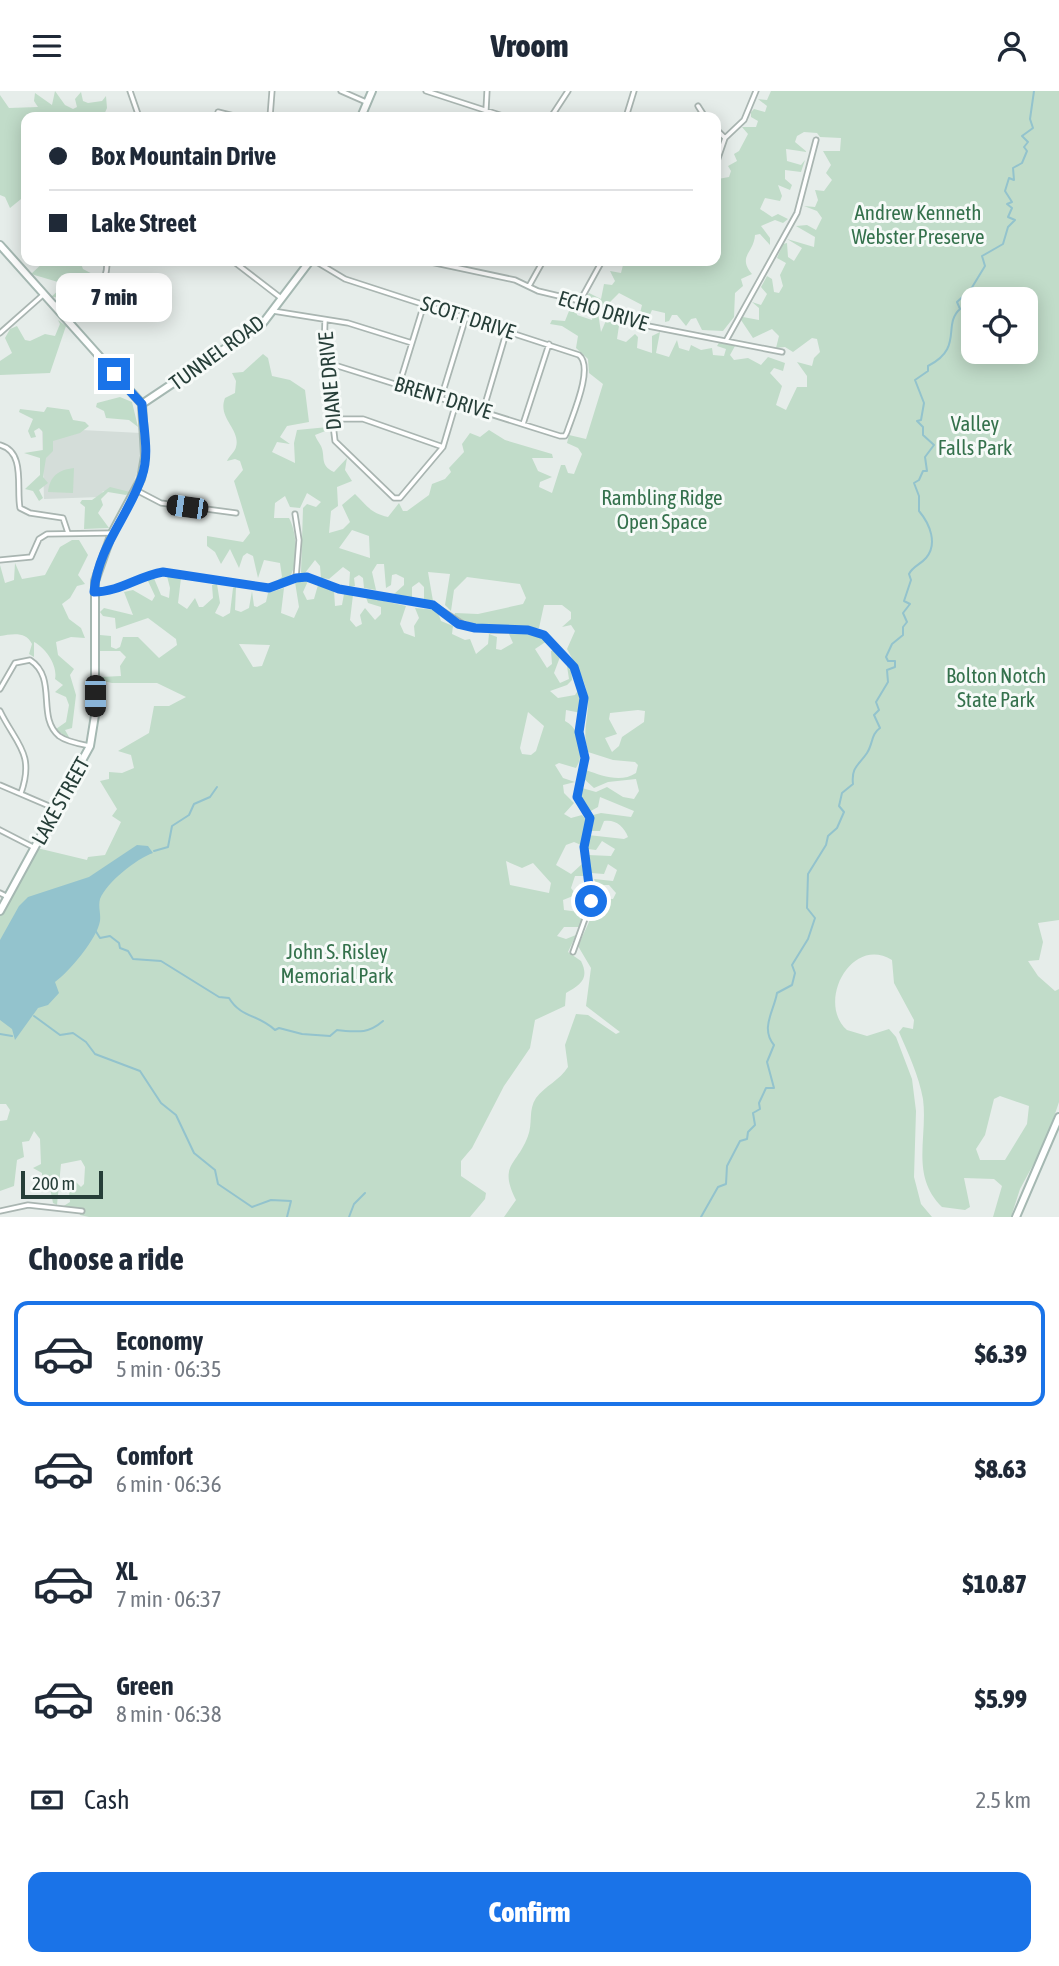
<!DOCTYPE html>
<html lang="en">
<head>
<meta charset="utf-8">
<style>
	:root { --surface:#fff; --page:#f6f6f7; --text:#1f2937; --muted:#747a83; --line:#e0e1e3; --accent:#1a73e8 }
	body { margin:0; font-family:"Asap Condensed",sans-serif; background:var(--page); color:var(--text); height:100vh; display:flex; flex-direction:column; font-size:26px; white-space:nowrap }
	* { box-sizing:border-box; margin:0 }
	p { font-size:23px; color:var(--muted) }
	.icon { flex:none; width:38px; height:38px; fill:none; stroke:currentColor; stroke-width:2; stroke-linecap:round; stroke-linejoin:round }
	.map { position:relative; height:1126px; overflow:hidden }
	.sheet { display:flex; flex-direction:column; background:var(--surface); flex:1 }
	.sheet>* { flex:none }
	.hud { position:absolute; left:21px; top:21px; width:700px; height:154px; border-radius:14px; box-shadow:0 4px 18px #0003; display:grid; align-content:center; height:154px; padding:0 28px; background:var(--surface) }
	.fabs { position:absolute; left:961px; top:196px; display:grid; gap:14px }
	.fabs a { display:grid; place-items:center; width:77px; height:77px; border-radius:14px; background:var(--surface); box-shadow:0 4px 18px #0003; font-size:35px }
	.scale { position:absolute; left:21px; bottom:18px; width:82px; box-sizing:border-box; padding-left:7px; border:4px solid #263e38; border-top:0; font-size:19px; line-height:24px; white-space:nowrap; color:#263e38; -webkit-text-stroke:5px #f6faf8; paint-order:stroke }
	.end { position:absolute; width:32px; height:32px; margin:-16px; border:9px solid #1a73e8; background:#fff; box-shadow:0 0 0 4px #fff }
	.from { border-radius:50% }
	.bubble { position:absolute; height:49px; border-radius:14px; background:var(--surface); box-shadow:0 4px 18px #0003; font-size:23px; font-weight:800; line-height:49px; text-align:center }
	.car { position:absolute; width:21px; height:42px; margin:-21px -10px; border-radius:9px; box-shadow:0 0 5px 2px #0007; background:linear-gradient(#222 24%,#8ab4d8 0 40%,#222 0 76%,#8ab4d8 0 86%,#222 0) }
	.hud b { display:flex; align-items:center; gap:24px; height:66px; font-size:26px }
	.hud b+b { border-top:2px solid var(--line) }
	.hud i { width:18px; height:18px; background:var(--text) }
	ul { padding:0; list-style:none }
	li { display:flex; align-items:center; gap:21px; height:105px; margin:0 14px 10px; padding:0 14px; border:4px solid transparent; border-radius:14px }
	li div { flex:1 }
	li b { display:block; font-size:26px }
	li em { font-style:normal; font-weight:800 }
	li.on { border-color:var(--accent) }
	li>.icon { width:63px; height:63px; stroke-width:1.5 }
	h2 { padding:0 28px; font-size:32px; line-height:84px }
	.pay { display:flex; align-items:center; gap:18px; height:77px; padding:0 28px; font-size:26px }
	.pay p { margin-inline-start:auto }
	.action { display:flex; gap:14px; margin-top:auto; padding:14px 28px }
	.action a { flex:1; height:80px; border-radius:14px; background:var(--accent); color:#fff; font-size:28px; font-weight:800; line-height:80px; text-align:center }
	header { display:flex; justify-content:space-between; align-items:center; height:91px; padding:0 28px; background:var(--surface); font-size:32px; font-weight:800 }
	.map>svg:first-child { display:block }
</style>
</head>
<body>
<header><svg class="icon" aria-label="menu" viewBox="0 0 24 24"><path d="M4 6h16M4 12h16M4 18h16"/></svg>Vroom<svg class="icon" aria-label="person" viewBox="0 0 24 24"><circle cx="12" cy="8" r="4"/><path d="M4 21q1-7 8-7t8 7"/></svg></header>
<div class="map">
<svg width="1059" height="1126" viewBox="0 0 1059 1126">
	<rect width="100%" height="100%" fill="#e6edea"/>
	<path fill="#d4ddd9" d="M42,337L141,342L142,365L130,403L103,400L100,406L44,408Z"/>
	<path fill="#c1dcc9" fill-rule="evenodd" d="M55,0L65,14L73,18L77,16L75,8L81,1L83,10L88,12L102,10L106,5L107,17L103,26H26V104L10,117L5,106L0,104V4L9,17L38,16L34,10L35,2L52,14Z
		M771,0H1059V829L1038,832L1043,851L1039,869L1028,870L1038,885L1055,900L1059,898V1011L1046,1050L1020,1098L1011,1126H993L1002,1095L994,1088L964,1087L970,1116L965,1119L942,1116C910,1085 928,1046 923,1008C919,985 908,962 899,941L903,936L913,938L914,929L894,892L892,869C851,844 816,912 847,939L867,945L889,938L896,946L912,988L916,1020L914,1086L921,1113L932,1126H504L516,1109C498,1073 517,1075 528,1045C533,1032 528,1019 536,1007C545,995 560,989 568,976L565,954L576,923L588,924L616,943L620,941L586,915L591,877L578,855L589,831L596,807L613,808L616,802L609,794H603L598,799L594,788L613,790L617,779L608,773L604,783L591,782L588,764L611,765L615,758L602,750L596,759L588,758V744L624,748L628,746C624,735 615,728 604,730L600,740H592L593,724L601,722L631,726L634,720L600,706L598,716L589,721C580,715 577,706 582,697L596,701L607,696L623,706L634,708L639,700L636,688L608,691L594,697L583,687L586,679C602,685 621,692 636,682L638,674L635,671L613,669L588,661C582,641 588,630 588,611C587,590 576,575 567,558L575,540L571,534L562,536L571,528V521L562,514H544L539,537L483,536L454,526L455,522L478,523L523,513L526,507L520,493L467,486L454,499L451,520L445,514L450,483L428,481L433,510L424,508V496L419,491L412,496V507L394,503L404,494V487L396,483L392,484L391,494L386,497L384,473H377L372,481L376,499L364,497L363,487L359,484L354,487L355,495L349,496L350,481L343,476L329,488L321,487L320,475L315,469L305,482H301L303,417L307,413L316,416L321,411L307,402L300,417L290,416L285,405L275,412L274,427H289C297,441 299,473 289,487L271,494L282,486L280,472L264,469L258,487L253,465L247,462L243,465L239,477L230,458L221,473L215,461L207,455V445L243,451L250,442L234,390L243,379L240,370L235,368L227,370C229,365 235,361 236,356C241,338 217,327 225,307L235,302L236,290L232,282L243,281L263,263L268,267L272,285L290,289L305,299L309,331L287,335L280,346L290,353L277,351L272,361L295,372L294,352L297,339L328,336V339L315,344C316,348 319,351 321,355C326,366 319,374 334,381L347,367L345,379L352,390L337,396L338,415L331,420L329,442L343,438L350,431L342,414L355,403C365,412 369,422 388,426L399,412L403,420H407L429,404L432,393L445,388L451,381L449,377L464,361L462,353L470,342L480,346L489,339L505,349L552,363L553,367H532L538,380L552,386L540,391L539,396L552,402L561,374H565L568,382L574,383L582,363L578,357L567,352L569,344L586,348L603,293L589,282L588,268L576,257L578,245L562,235L550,233L552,229L565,230L571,215L578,217L577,224L592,229L594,222H598L601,241L608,225L620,228L617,248L626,251L635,243L638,246L637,257L652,262V245L660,241L656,262L669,266L677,249L679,257L689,260L691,254L701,259L712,257L713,264L724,265L726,258L717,255L720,250L735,255L730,264L734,269L748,267L761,274L768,266L785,272L783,280L774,277L770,282L782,295L776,314L786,319L797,296H807V285L797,271L812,275L814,267L820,261L817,248L812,247L793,261L785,256L776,257L779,245L772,238L753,247L741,229L743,226L759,229V217L752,211L761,214L767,203L761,196L767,185L772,188L774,201L779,202L783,195L780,184L786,172L777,167L783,153L787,152L788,166L794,170L802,157L787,148L814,156L815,146L796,135L807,134L816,139L822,127L817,120L804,115L815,116L818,109L815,99L824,100L832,89L826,82L831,74L823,60H840L841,47L820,46L817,42L804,41L797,45L795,51L807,61L786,58L787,70L801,74L805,69L801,81L785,79V88L792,94L790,99L778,94L782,105L780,110L765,107L760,118L772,126L778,123L788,128L783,132L775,129L761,135L770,147V154L760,143L755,144C754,162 737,165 752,183L741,188L743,195L735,202L734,226L723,240L702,239L696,227L691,228L686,235L677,224H672L669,230L665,231V222L652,219L648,228L639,226L642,214L619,202L604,217L586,206L589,202L601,208L604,193L612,194L615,190L610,180L621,182L624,170H716L718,88L729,86L731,80L728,75L737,70L734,63L739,60L748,43L742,36H756L758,30L751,26V21L754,18L765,21L767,15L758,8L767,9ZM973,208H1026V261H973ZM352,439L369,445L370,467L339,457ZM638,619L645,620L644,631L622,646L619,655L612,661L605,647L617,643L609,628L610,622ZM1000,1005L1029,1015L1027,1033L1005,1069H980L976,1058L985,1044L994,1008Z
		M45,170H80L83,178L100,187C92,203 67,207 51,206L60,198L58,191L31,183Z
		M58,229L66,235L50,282L0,284V270L12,262L5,247L10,238L17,235L25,249L30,250L45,243L55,245L60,233Z
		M120,306L132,311L138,336L129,329L106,327L104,320L96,316L97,312Z
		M47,316L69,319L73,329L85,331L89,335L80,342L53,350V360L46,367L43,386L48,392L39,399L43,407L39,410L33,400L25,398L40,384V367L24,362L43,359V341L39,337L34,340L36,346L31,347L28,340L33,328L19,321L20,318L44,321Z
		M74,377L73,402L48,401C50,385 58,379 74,377Z
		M110,396L130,401L126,404L108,401L101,408L103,414L98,422L109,437L84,438L85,416L80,412L82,409H92Z
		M72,449H79L88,464L78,484L85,493L77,495L70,507L62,513L69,528L81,537L85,547L71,546L56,551L58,564L74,578L70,584L76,604L72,637L65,639L69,646L67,647L56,638L66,631L69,614L66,606L55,601L63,594L55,588C58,575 46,557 34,551V566L29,563L32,553C26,540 12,543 0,545V474L5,492L14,489L15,472L22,488L45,484L60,456Z
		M169,484L181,487L178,512L187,518L195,507L199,516H203L213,507L212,494L217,493L220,512L215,522L223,526L230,522L233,497L236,496L235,519L241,521L249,517L252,500L254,515L257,516L266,511L268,502L284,497L281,522L294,527L299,516L295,491L308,490L303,501L307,509L314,508L318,494L334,500L335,515L342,514L344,503L353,504L350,529L356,536L362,533L360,524L365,517L375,529L381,523V516L368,512L366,506L406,515L400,533L404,542L415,546L414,535L419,527L415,517L437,519L441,530L453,535L452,543L465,549L470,548L476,563L488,553L489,543L497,546L496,558L501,559L513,552L509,543H534L547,550L535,558L547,577L552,573L551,560L554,559L560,566L554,582L560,592L569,588L567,575L571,578L572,589L567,594L550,600L558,607L575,604L579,598L581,600V622L566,619L565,630C581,638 585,663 576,677L559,672L555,674L563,687L575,691L563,694L564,702L574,712L564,723L571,727L582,724L587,730L581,754L574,751L566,754L556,774L571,783L582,773L584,785H575L571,797L574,801L584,796L588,802L584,819L574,816L573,805L563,809L564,819L579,821L583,826L579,836H564L557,845L566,848L576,844L568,861L581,870C590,888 580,894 566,902L565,915L535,929L530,957L504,995L472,1057L461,1070V1085L486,1102L485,1108L470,1126H89L80,1124L78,1117L62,1116L70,1111L68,1089L73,1088L81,1096L84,1093L85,1076L81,1069L61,1073L57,1114L53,1112L50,1097L42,1098V1082L33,1077L41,1073L40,1048L34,1040L29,1050L22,1051L24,1066L17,1069L14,1095L0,1100V1030L7,1029L10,1019L6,1013H0V825L37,757L87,769L88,766L105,764L121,731L112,725L117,718L100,690L109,688V681L122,682L134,677L131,664L118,660L149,642L154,615H169L186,606L157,592H112L98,589L100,586L121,585L120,575L126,566L120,560H100V544L111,545V556L116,558L120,556L123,546H138L159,567L177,554L176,548L148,527L116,538L115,527L103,525L100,521L104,517L133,524L124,501L133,499L152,510L155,505L148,490L153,485L161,504L169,507L170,497L167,485ZM239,553L270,554L262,575L253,576ZM528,621L544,635L536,660L531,664L522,663L520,657ZM506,770L522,777L533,772L551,792L549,802L510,794Z"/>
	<path fill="#93c3cd" d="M137,754L148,755L153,762C136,768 107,791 100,808C98,816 101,823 100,830C97,848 69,881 55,891L59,902L48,914L38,917L15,949L12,938L0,929V849L19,815L28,806L89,786Z"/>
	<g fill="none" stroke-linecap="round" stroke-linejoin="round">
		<path stroke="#93c3cd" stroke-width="2" d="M154,760L168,756L172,735L189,724L194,713L210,706L217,696
			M95,839L100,847L110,845L119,852L120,857L128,860L133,868L161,870L219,906L229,907C241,927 258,923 275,939L279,937L302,943L330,945L337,939C358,941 368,943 383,930
			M34,925L60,944L73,942L86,951L95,963L140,980L161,1012L176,1024L194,1062L215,1079L218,1093L252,1116L271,1109L291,1110L287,1126
			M0,943L12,945
			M349,1126L354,1113L365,1102
			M701,1126L718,1096L726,1093L727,1075L740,1050L747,1048L748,1041L755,1034L753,1022L760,1018L759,1012L766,997H774L767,971L774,954C760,937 774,920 777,902L792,894L795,882L792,874L808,848L815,827L807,817L808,783L826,754L828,745L837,737L844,721L839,715L842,702L853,693C851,676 859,674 867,662C873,653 871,643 880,637L874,624L879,619L876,611L888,591L887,579L895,576V570H888L886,566L892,553L903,544V536L907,531L903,522L910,513L904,510L911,489L909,483C913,475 920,474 926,467C938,453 930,433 919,420V405L914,392L919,389L923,380H927L925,366L934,354L923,344V336L917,330L921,329L924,312L915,289L928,280V275C964,257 942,234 960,218L957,211L971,198L985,175L982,165L1003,153L1008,136L1015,129L1008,126L1012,117L1007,113L1012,111L1005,100L1009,87L1014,89L1013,77L1022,72L1027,60L1024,56L1028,51L1022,45L1033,37L1030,28L1034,0"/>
		<defs>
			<path id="street" d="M130,0L139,26
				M341,0L366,11
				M426,0L506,26
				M698,15L705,26
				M486,19L487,0
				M218,21L238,26
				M270,26L272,0
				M551,26L568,0
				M626,26L634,0
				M716,38L725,47
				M716,73L725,47L744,29L756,0
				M233,170L281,207
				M315,170L345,188L579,264C594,276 573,323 567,341L565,345H560L325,271
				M426,170L515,189L538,200L580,210L643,234L782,261
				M529,195L543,170
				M580,210L602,170
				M54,214C80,202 107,210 107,170
				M273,220L348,232L412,252
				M325,229L324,259L335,350L394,407H400L443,356L456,312
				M0,242L44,203
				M727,248L797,122L816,49
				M399,294L424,213
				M441,307L466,226
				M483,320L507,239
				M333,328H363L443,356
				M523,333L549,253
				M0,354C26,361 16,397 20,417L30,422L63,427L68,442
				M136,399L161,412L236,422
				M295,423L299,449L296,487
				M0,469L31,466L39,448L47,443L112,442
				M96,501C121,501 138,484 163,481L269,497L296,487L307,486L339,498L433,514L466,535L491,539H528L544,544L574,576L584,607L579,641L585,665L577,706L590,727L584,756L591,811L573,861
				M0,598L15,572L30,569C58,587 36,626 59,645C67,651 80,653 90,655
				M0,620C16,653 35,662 21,702
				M0,694L56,718
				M0,739L33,756
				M0,802L8,806
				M0,1120L28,1114L82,1120"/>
			<path id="secondary" d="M361,26L372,0
				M0,154L142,313L145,365L141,388L112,442L95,490V624L90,655L0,820
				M142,313L263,232L310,170
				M1016,1126L1059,1026"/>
		</defs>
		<use href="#street" stroke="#a9b5b1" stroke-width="7"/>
		<use href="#secondary" stroke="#a5b8b2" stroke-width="10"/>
		<use href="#street" stroke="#fff" stroke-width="3.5"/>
		<use href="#secondary" stroke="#fff" stroke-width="6"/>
	</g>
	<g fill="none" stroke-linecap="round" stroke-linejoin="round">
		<path stroke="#1a73e8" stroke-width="9" d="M114,283L142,313C143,336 150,363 142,385C129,425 98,455 94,501C120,501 138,485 163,481L269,497L296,487L307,486L339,498L433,514L458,533L475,537L528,539L544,544L574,576L584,607L579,641L585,667L577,706L590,727L584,756L591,810"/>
	</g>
	<g text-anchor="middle" stroke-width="6" stroke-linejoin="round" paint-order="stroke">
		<g font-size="21" fill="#34714c" stroke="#f6faf8">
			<text x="918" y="129">Andrew Kenneth<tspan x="918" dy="24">Webster Preserve</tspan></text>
			<text x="975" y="340">Valley<tspan x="975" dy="24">Falls Park</tspan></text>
			<text x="662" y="414">Rambling Ridge<tspan x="662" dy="24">Open Space</tspan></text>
			<text x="996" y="592">Bolton Notch<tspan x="996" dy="24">State Park</tspan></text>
			<text x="337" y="868">John S. Risley<tspan x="337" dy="24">Memorial Park</tspan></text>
		</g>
		<g font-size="21" fill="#263e38" stroke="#f6faf8">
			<text transform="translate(603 220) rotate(17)" y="7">ECHO DRIVE</text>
			<text transform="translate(468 227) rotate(18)" y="7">SCOTT DRIVE</text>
			<text transform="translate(217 262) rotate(-36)" y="7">TUNNEL ROAD</text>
			<text transform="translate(330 290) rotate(-95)" y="7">DIANE DRIVE</text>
			<text transform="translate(443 307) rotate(17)" y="7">BRENT DRIVE</text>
			<text transform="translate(61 710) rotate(-61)" y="7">LAKE STREET</text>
		</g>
	</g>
</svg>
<div class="fabs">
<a><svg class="icon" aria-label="locate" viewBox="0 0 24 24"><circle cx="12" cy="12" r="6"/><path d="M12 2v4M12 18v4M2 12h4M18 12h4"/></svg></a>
</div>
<div class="scale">200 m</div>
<i class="end from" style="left:591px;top:810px"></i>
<i class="end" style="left:114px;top:283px"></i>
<div class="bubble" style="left:56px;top:182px;width:116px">7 min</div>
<i class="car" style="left:187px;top:416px;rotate:278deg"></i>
<i class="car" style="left:95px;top:605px;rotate:180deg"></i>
<div class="hud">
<b><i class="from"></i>Box Mountain Drive</b>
<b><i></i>Lake Street</b>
</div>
</div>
<section class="sheet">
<h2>Choose a ride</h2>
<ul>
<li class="on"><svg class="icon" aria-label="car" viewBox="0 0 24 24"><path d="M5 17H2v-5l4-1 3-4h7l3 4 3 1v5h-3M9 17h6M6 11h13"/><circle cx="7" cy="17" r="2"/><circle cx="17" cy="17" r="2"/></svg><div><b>Economy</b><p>5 min · 06:35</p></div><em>$6.39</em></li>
<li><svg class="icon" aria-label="car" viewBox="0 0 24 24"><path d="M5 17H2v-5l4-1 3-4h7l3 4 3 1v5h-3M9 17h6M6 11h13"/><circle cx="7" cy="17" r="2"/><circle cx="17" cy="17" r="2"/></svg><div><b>Comfort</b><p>6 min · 06:36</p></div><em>$8.63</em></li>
<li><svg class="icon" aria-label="car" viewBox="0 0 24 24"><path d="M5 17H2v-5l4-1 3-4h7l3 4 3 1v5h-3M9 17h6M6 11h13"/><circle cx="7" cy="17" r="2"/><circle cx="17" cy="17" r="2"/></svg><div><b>XL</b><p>7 min · 06:37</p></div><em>$10.87</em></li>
<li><svg class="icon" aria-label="car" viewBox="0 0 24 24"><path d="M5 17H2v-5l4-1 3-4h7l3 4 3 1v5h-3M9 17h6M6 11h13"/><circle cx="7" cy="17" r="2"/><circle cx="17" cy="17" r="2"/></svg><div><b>Green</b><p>8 min · 06:38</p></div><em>$5.99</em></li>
</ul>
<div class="pay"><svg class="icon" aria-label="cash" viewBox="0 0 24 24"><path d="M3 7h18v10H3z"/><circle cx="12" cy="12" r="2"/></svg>Cash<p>2.5 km</p></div>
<div class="action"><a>Confirm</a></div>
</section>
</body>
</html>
